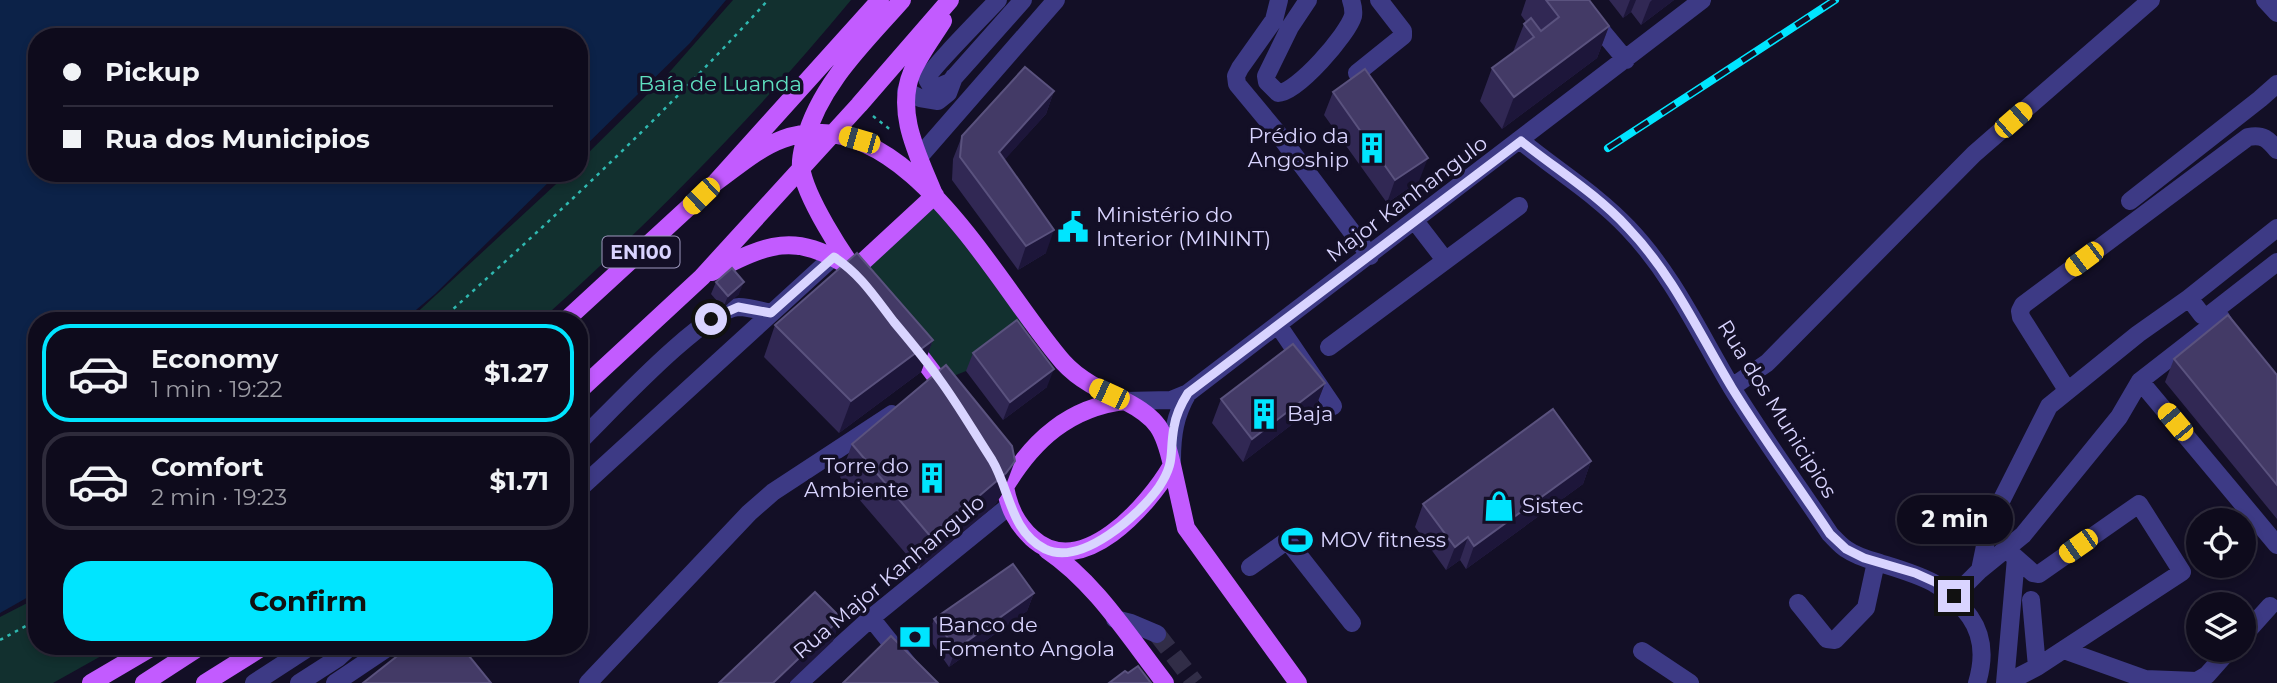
<!DOCTYPE html>
<html lang="en">
<head>
<meta charset="utf-8">
<style>
	:root { --surface:#0e0b1c; --page:#1c1929; --text:#f1f3f6; --muted:#9b9ba3; --line:#2e2b3b; --accent:#00e5ff }
	body { margin:0; font-family:Montserrat,sans-serif; background:var(--page); color:var(--text); height:100vh; display:flex; flex-direction:column; font-size:26px; white-space:nowrap }
	* { box-sizing:border-box; margin:0 }
	p { font-size:23px; color:var(--muted) }
	.icon { flex:none; width:38px; height:38px; fill:none; stroke:currentColor; stroke-width:2; stroke-linecap:round; stroke-linejoin:round }
	.map { position:relative; flex:1; overflow:hidden }
	.details { position:absolute; left:28px; top:312px; width:560px; height:343px; display:flex; flex-direction:column; background:var(--surface); border-radius:28px; box-shadow:0 4px 10px #0003,0 0 0 2px var(--line) }
	.details>* { flex:none }
	.hud { position:absolute; left:28px; top:28px; width:560px; height:154px; border-radius:28px; box-shadow:0 4px 10px #0003,0 0 0 2px var(--line); display:grid; align-content:center; height:154px; padding:0 35px; background:var(--surface) }
	.buttons { position:absolute; left:2186px; top:508px; display:grid; gap:14px }
	.buttons a { display:grid; place-items:center; width:70px; height:70px; border-radius:50%; background:var(--surface); box-shadow:0 4px 10px #0003,0 0 0 2px var(--line); font-size:35px }
	.end { position:absolute; width:32px; height:32px; margin:-16px; border:9px solid #d9d4ff; background:#111; box-shadow:0 0 0 4px #111 }
	.from { border-radius:50% }
	.bubble { position:absolute; height:49px; border-radius:24px; background:var(--surface); box-shadow:0 4px 10px #0003,0 0 0 2px var(--line); font-size:23px; font-weight:700; line-height:49px; text-align:center }
	.car { position:absolute; width:21px; height:42px; margin:-21px -10px; border-radius:9px; box-shadow:0 0 5px 2px #0007; background:linear-gradient(#f5c518 24%,#345 0 40%,#f5c518 0 76%,#345 0 86%,#f5c518 0) }
	.hud b { display:flex; align-items:center; gap:24px; height:66px; font-size:26px }
	.hud b+b { border-top:2px solid var(--line) }
	.hud i { width:18px; height:18px; background:var(--text) }
	ul { padding:12px 0 0; list-style:none }
	li { display:flex; align-items:center; gap:21px; height:98px; margin:0 14px 10px; padding:0 21px; border:4px solid var(--line); border-radius:28px }
	li div { flex:1 }
	li b { display:block; font-size:26px }
	li em { font-style:normal; font-weight:700 }
	li.current { border-color:var(--accent) }
	li>.icon { width:63px; height:63px; stroke-width:1.5 }
	.button { display:flex; gap:14px; margin-top:auto; padding:14px 35px }
	.button a { flex:1; height:80px; border-radius:28px; background:var(--accent); color:#111; font-size:28px; font-weight:700; line-height:80px; text-align:center }
	.map>svg:first-child { display:block }
</style>
</head>
<body>
<div class="map">
<svg width="2277" height="683" viewBox="0 0 2277 683">
	<rect width="100%" height="100%" fill="#130f26"/>
	<path fill="#12302f" d="M733,0H851C756,115 652,221 541,320H409L568,173H579V162L666,76Z
		M935,195L1033,322L966,371L941,381L854,270Z
		M37,598V646H119L53,683H0V617Z"/>
	<path fill="#0c2248" d="M0,0H726L690,43L579,152V37H37V173H558L435,294L404,320H37V592L0,613Z"/>
	<g fill="none" stroke-linecap="round" stroke-linejoin="round">
		<path stroke="#312d47" stroke-width="18" stroke-dasharray="18 9" stroke-linecap="butt" d="M1157,634L1195,683"/>
		<path stroke="#2fb8b0" stroke-width="2.5" stroke-dasharray="3.5 5" stroke-linecap="butt" d="M873,116L892,131
			M441,320C554,218 666,113 768,0
			M0,640L37,620"/>
		<path stroke="#3d3a85" stroke-width="18" d="M998,0C986,13 929,70 927,79L931,86L938,87L950,82L1023,0
			M1279,0L1274,20L1240,68L1236,76L1237,84L1276,131L1370,256
			M1308,0L1290,27L1266,76L1267,82L1278,93C1297,93 1348,34 1353,16C1354,10 1353,6 1351,0
			M1576,0L1626,60
			M2265,0L2277,13
			M1357,73L1403,36V31L1379,0
			M906,91L920,98L938,101L948,93L954,77
			M1521,141C1556,170 1596,194 1628,228C1673,275 1699,333 1732,388C1763,438 1798,486 1830,534C1835,539 1840,545 1846,549C1856,556 1869,560 1880,563C1919,575 1946,582 1970,617C1984,637 1984,660 1977,683
			M919,157L1056,0
			M2130,201L2260,99L2277,84
			M1415,221L1445,260
			M2189,298L2277,228
			M1278,325L1333,406
			M1329,347L1519,206
			M2140,381L2277,545
			M1732,387L1767,363L1974,154L2151,0
			M2067,390L2021,317L2020,311L2023,305L2248,137C2263,134 2268,139 2277,150
			M1125,401L1171,400L1188,393L1702,0
			M579,442C608,414 705,308 739,307C749,307 761,311 771,313
			M1172,460C1172,435 1175,415 1188,393
			M579,489L833,257
			M1250,567L1285,542L1290,544L1352,623
			M1980,570L2023,535L2119,417L2140,381L2221,318L2226,326
			M1954,596L1980,570L1986,541L1998,507L2049,406L2138,334L2189,298L2202,315H2209L2277,262
			M2031,600L2037,667
			M1798,603L1827,639L1835,640L1866,608L1876,562
			M871,618L923,683
			M1115,619L1131,623L1157,634
			M2244,635L2270,606
			M2064,650L2145,679L2197,681L2207,675L2230,649
			M1642,651L1690,683
			M254,683L311,646
			M299,683L338,658L351,646
			M335,683L390,646
			M588,683L749,513L773,492L892,414
			M799,683L871,618L1009,506
			M2005,683L2016,558
			M2006,683L2037,667L2182,572L2139,504L2039,574L2033,573L2007,550"/>
		<path stroke="#c25bff" stroke-width="18" d="M716,182C737,167 758,148 783,139C904,96 998,288 1063,362C1080,381 1103,391 1125,401
			M933,192C918,155 895,112 912,72C920,54 933,37 943,21
			M854,270L935,195
			M712,272C768,244 794,231 851,268
			M862,280C843,256 805,197 801,167C800,158 803,149 805,140C820,84 865,42 902,0
			M566,320L716,182L880,0
			M911,344L949,394
			M579,391L702,277L859,105L950,0
			M1125,401C1158,418 1164,430 1172,465C1149,505 1081,583 1032,538C1016,523 1009,508 1005,487C1033,440 1070,407 1125,401Z
			M1172,465L1186,528L1298,683
			M1047,550C1096,583 1129,637 1165,683
			M91,683L154,646
			M144,683L201,646
			M205,683L264,646"/>
		<defs>
			<path id="rail" d="M1608,148L1835,0"/>
		</defs>
		<use href="#rail" stroke="#00e5ff" stroke-width="8"/>
		<use href="#rail" stroke="#130f26" stroke-width="5" stroke-dasharray="16" stroke-linecap="butt"/>
	</g>
	<path fill="#312854" d="M1526,0H1589L1609,26L1597,58L1502,129L1480,101L1492,68L1513,52L1524,24L1526,22L1521,15Z
		M1609,0H1674L1641,25L1631,12L1623,18Z
		M1054,91L1046,114L1004,160L1046,253L1018,270L952,180L953,159L962,136Z
		M1333,92L1419,181L1387,203L1324,115Z
		M716,282L739,294L723,308L711,294Z
		M775,325L933,340L921,372L839,433L764,357Z
		M973,353L1047,387L1003,420L966,371Z
		M2174,359L2277,375V519L2165,382Z
		M1325,383L1316,406L1243,462L1212,423L1221,399Z
		M852,444L1003,493L994,506L919,569L840,477Z
		M1591,461L1583,484L1466,569L1460,560L1446,570L1415,527L1423,504Z
		M1034,593L1027,611L949,667L928,637L934,619Z"/>
	<path fill="#1d163a" d="M1630,0H1636L1631,12L1623,18Z
		M1652,0H1674L1641,25L1650,2Z
		M1609,26L1597,58L1502,129L1514,97Z
		M1054,91L1046,114L991,175L999,152Z
		M1428,158L1419,181L1387,203L1395,180Z
		M1054,230L1046,253L1018,270L1026,246Z
		M744,282L739,294L723,308L728,296Z
		M933,340L921,372L839,433L851,401Z
		M1054,369L1047,387L1003,420L1010,402Z
		M1325,383L1316,406L1243,462L1252,439Z
		M1015,461L1003,493L994,506L919,569L931,537Z
		M1591,461L1583,484L1466,569L1474,546Z
		M1468,537L1460,560L1446,570L1455,547Z
		M1034,593L1027,611L949,667L956,649Z
		M841,618L833,641L789,683H773Z"/>
	<path fill="#433a66" stroke="#5a527e" stroke-width="2" d="M1546,0H1589L1609,26L1514,97L1492,68L1534,37L1524,24L1531,18L1541,31L1559,17Z
		M1025,67L1054,91L999,152L1054,230L1026,246L960,157L962,136Z
		M1365,69L1428,158L1395,180L1333,92Z
		M857,253L933,340L851,401L775,325Z
		M732,268L744,282L728,296L716,282Z
		M2228,315L2277,375V485L2174,359Z
		M1017,320L1054,369L1010,402L973,353Z
		M1293,344L1325,383L1252,439L1221,399Z
		M946,365L1012,446L1015,461L1006,473L931,537L852,444Z
		M1553,409L1591,461L1474,546L1468,537L1455,547L1423,504Z
		M1013,564L1034,593L956,649L934,619Z
		M815,592L841,618L773,683H719Z
		M891,636L938,683H843Z
		M410,646H461L491,683H363Z
		M1138,666L1151,683H1109L1125,671L1128,673Z"/>
	<g fill="none" stroke-linecap="round" stroke-linejoin="round">
		<path stroke="#d9d4ff" stroke-width="9" d="M711,319L738,307L771,313L834,257C861,275 874,296 894,322C910,341 926,360 940,380C959,406 975,434 992,460C1010,490 1010,531 1045,549C1082,567 1140,514 1159,487C1176,461 1169,454 1174,427C1176,414 1181,404 1188,393L1521,141C1556,169 1597,194 1628,228C1673,275 1699,333 1732,388C1763,438 1798,486 1830,534L1846,549L1864,558L1915,573L1935,582L1954,596"/>
	</g>
	<defs>
		<symbol id="building-bare" viewBox="-9 -9 18 18"><path d="M-4-6H4V6H1V3H-1V6H-4ZM-2.5-4.3h1.7v1.8h-1.7ZM.8-4.3h1.7v1.8H.8ZM-2.5-1h1.7V.8h-1.7ZM.8-1h1.7V.8H.8Z" fill="#00e5ff" stroke="#130f26" stroke-width="2.5" paint-order="stroke"/></symbol>
		<symbol id="civic-bare" viewBox="-9 -9 18 18"><path d="M-.6-6.5H3V-4.5H.6V-3L4-1V1h2V6H-6V1h2V-1L-.6-3ZM-1.2 2.5V6h2.4V2.5Z" fill="#00e5ff" stroke="#130f26" stroke-width="2.5" paint-order="stroke"/></symbol>
		<symbol id="shop-bare" viewBox="-9 -9 18 18"><path d="M-5-2.5h2.3a2.7 3.5 0 0 1 5.4 0H5L5.5 6h-11ZM-1.5-2.5h3a1.5 2.3 0 0 0-3 0Z" fill="#00e5ff" stroke="#130f26" stroke-width="2.5" paint-order="stroke"/></symbol>
		<symbol id="stadium-bare" viewBox="-9 -9 18 18"><path d="M0-5a6.5 5 0 1 0 0 10a6.5 5 0 1 0 0-10ZM-3.5-1.8h7v3.6h-7Z" fill="#00e5ff" stroke="#130f26" stroke-width="2.5" paint-order="stroke"/></symbol>
		<symbol id="bank-bare" viewBox="-9 -9 18 18"><path d="M-6-4H6V4H-6ZM0-2.3a2.3 2.3 0 1 0 0 4.6a2.3 2.3 0 1 0 0-4.6Z" fill="#00e5ff" stroke="#130f26" stroke-width="2.5" paint-order="stroke"/></symbol>
	</defs>
	<g fill-rule="evenodd">
		<use href="#building-bare" x="1350" y="126" width="44" height="44"/>
		<use href="#civic-bare" x="1051" y="205" width="44" height="44"/>
		<use href="#building-bare" x="1242" y="392" width="44" height="44"/>
		<use href="#building-bare" x="910" y="456" width="44" height="44"/>
		<use href="#shop-bare" x="1477" y="484" width="44" height="44"/>
		<use href="#stadium-bare" x="1275" y="518" width="44" height="44"/>
		<use href="#bank-bare" x="893" y="615" width="44" height="44"/>
	</g>
	<g text-anchor="middle" stroke-width="7" stroke-linejoin="round" paint-order="stroke">
		<rect fill="#130f26" stroke="#9e99be" stroke-width="2" x="602.5" y="236.5" width="77" height="31" rx="5"/>
		<g font-size="19" font-weight="bold" fill="#d9d4ff">
			<text x="641" y="259">EN100</text>
		</g>
		<g font-size="21" fill="#5fe0c0" stroke="#130f26">
			<text x="720" y="91">Baía de Luanda</text>
		</g>
		<g font-size="21" fill="#d9d4ff" stroke="#130f26" text-anchor="start">
			<text x="1349" y="143" text-anchor="end">Prédio da<tspan x="1349" dy="24">Angoship</tspan></text>
			<text x="1096" y="222">Ministério do<tspan x="1096" dy="24">Interior (MININT)</tspan></text>
			<text x="1287" y="421">Baja</text>
			<text x="909" y="473" text-anchor="end">Torre do<tspan x="909" dy="24">Ambiente</tspan></text>
			<text x="1522" y="513">Sistec</text>
			<text x="1320" y="547">MOV fitness</text>
			<text x="938" y="632">Banco de<tspan x="938" dy="24">Fomento Angola</tspan></text>
		</g>
		<g font-size="21" fill="#d9d4ff" stroke="#130f26">
			<text transform="translate(1407 199) rotate(-37)" y="7">Major Kanhangulo</text>
			<text transform="translate(1777 409) rotate(58)" y="7">Rua dos Municipios</text>
			<text transform="translate(889 577) rotate(-40)" y="7">Rua Major Kanhangulo</text>
		</g>
	</g>
</svg>
<div class="buttons">
<a><svg class="icon" aria-label="locate" viewBox="0 0 24 24"><circle cx="12" cy="12" r="6"/><path d="M12 2v4M12 18v4M2 12h4M18 12h4"/></svg></a>
<a><svg class="icon" aria-label="layers" viewBox="0 0 24 24"><path d="M12 4l9 5-9 5-9-5zM3 14l9 5 9-5"/></svg></a>
</div>
<i class="end from" style="left:711px;top:319px"></i>
<i class="end" style="left:1954px;top:596px"></i>
<div class="bubble" style="left:1897px;top:495px;width:116px">2 min</div>
<i class="car" style="left:2013px;top:120px;rotate:49deg"></i>
<i class="car" style="left:859px;top:140px;rotate:286deg"></i>
<i class="car" style="left:701px;top:196px;rotate:226deg"></i>
<i class="car" style="left:2084px;top:259px;rotate:233deg"></i>
<i class="car" style="left:1109px;top:394px;rotate:295deg"></i>
<i class="car" style="left:2175px;top:422px;rotate:320deg"></i>
<i class="car" style="left:2078px;top:546px;rotate:235deg"></i>
<div class="hud">
<b><i class="from"></i>Pickup</b>
<b><i></i>Rua dos Municipios</b>
</div>
<section class="details">
<ul>
<li class="current"><svg class="icon" aria-label="car" viewBox="0 0 24 24"><path d="M5 17H2v-5l4-1 3-4h7l3 4 3 1v5h-3M9 17h6M6 11h13"/><circle cx="7" cy="17" r="2"/><circle cx="17" cy="17" r="2"/></svg><div><b>Economy</b><p>1 min · 19:22</p></div><em>$1.27</em></li>
<li><svg class="icon" aria-label="car" viewBox="0 0 24 24"><path d="M5 17H2v-5l4-1 3-4h7l3 4 3 1v5h-3M9 17h6M6 11h13"/><circle cx="7" cy="17" r="2"/><circle cx="17" cy="17" r="2"/></svg><div><b>Comfort</b><p>2 min · 19:23</p></div><em>$1.71</em></li>
</ul>
<div class="button"><a>Confirm</a></div>
</section>
</div>
</body>
</html>
